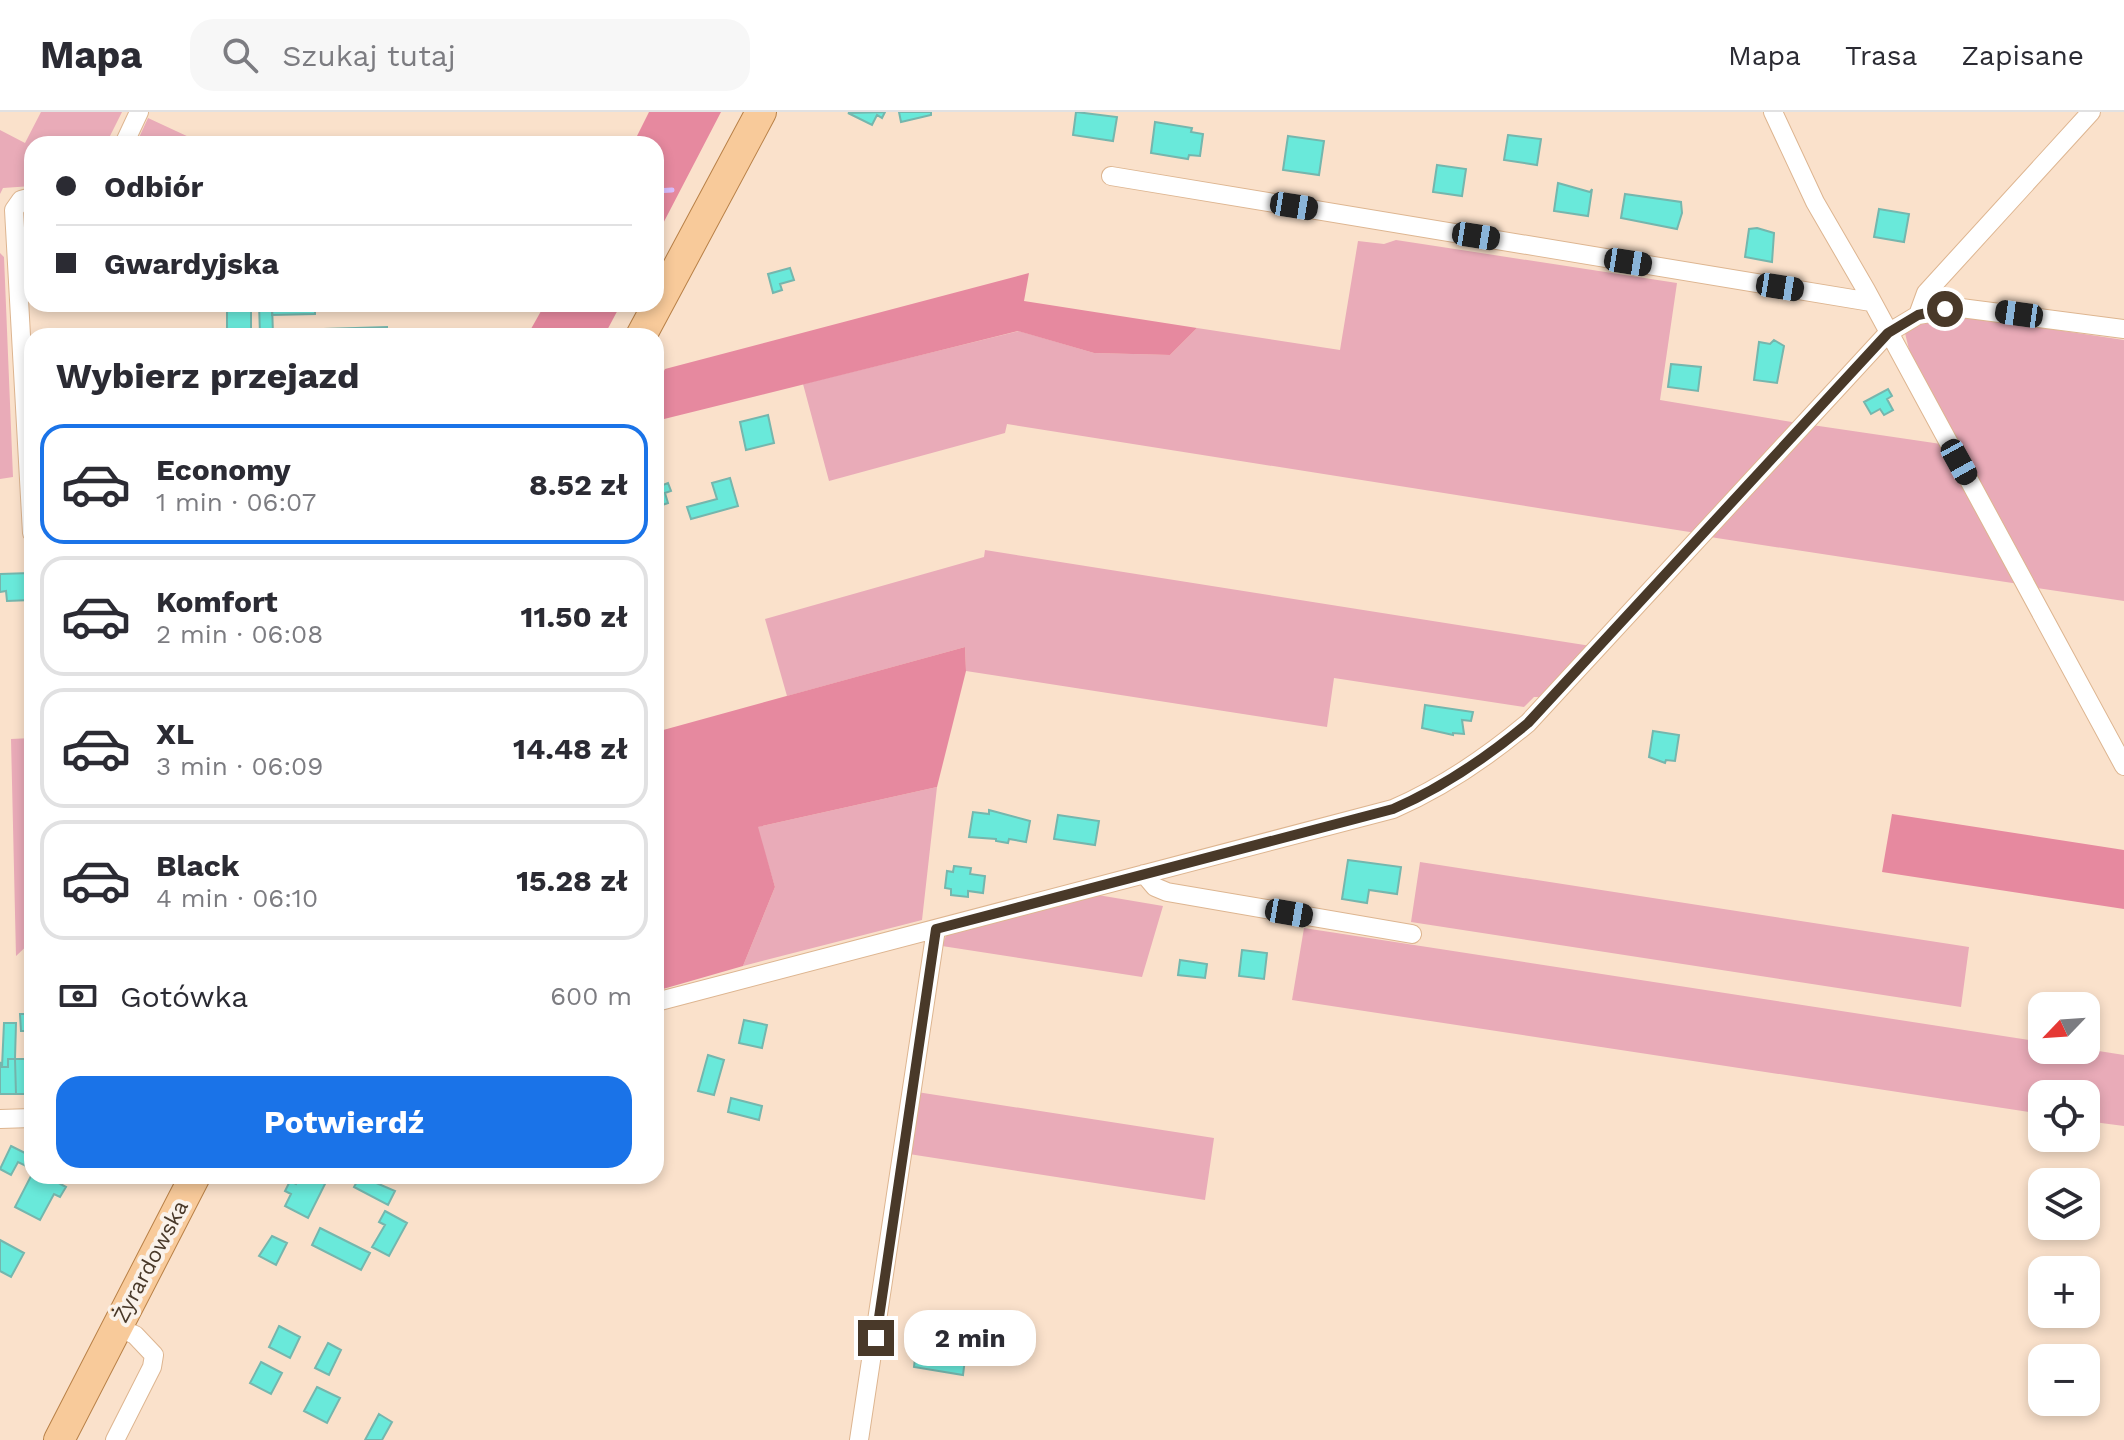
<!DOCTYPE html>
<html lang="pl">
<head>
<meta charset="utf-8">
<style>
	:root { --surface:#fff; --page:#f7f7f7; --text:#2b2b33; --muted:#7c7c81; --line:#e1e1e2; --accent:#1a73e8 }
	body { margin:0; font-family:"Work Sans",sans-serif; background:var(--page); color:var(--text); height:100vh; display:flex; flex-direction:column; font-size:30px; white-space:nowrap }
	* { box-sizing:border-box; margin:0 }
	p { font-size:26px; color:var(--muted) }
	.icon { flex:none; width:44px; height:44px; fill:none; stroke:currentColor; stroke-width:2; stroke-linecap:round; stroke-linejoin:round }
	.map { position:relative; flex:1; overflow:hidden }
	.drawer { position:absolute; left:24px; top:216px; width:640px; height:856px; display:flex; flex-direction:column; background:var(--surface); border-radius:24px; box-shadow:0 4px 12px #0003 }
	.drawer>* { flex:none }
	.banner { position:absolute; left:24px; top:24px; width:640px; height:176px; border-radius:24px; box-shadow:0 4px 12px #0003; display:grid; align-content:center; height:176px; padding:0 32px; background:var(--surface) }
	.needle { width:52px; rotate:245deg }
	.buttons { position:absolute; left:2028px; top:880px; display:grid; gap:16px }
	.buttons a { display:grid; place-items:center; width:72px; height:72px; border-radius:16px; background:var(--surface); box-shadow:0 4px 12px #0003; font-size:40px }
	.end { position:absolute; width:36px; height:36px; margin:-18px; border:10px solid #493929; background:#fff; box-shadow:0 0 0 4px #fff }
	.from { border-radius:50% }
	.bubble { position:absolute; height:56px; border-radius:24px; background:var(--surface); box-shadow:0 4px 12px #0003; font-size:26px; font-weight:700; line-height:56px; text-align:center }
	.car { position:absolute; width:24px; height:48px; margin:-24px -12px; border-radius:10px; box-shadow:0 0 6px 2px #0007; background:linear-gradient(#222 24%,#8ab4d8 0 40%,#222 0 76%,#8ab4d8 0 86%,#222 0) }
	.banner b { display:flex; align-items:center; gap:28px; height:76px; font-size:30px }
	.banner b+b { border-top:2px solid var(--line) }
	.banner i { width:20px; height:20px; background:var(--text) }
	ul { padding:0; list-style:none }
	li { display:flex; align-items:center; gap:24px; height:120px; margin:0 16px 12px; padding:0 16px; border:4px solid var(--line); border-radius:24px }
	li div { flex:1 }
	li b { display:block; font-size:30px }
	li em { font-style:normal; font-weight:700 }
	li.active { border-color:var(--accent) }
	li>.icon { width:72px; height:72px; stroke-width:1.5 }
	h2 { padding:0 32px; font-size:36px; line-height:96px }
	.pay { display:flex; align-items:center; gap:20px; height:88px; padding:0 32px; font-size:30px }
	.pay p { margin-inline-start:auto }
	.button { display:flex; gap:16px; margin-top:auto; padding:16px 32px }
	.button a { flex:1; height:92px; border-radius:24px; background:var(--accent); color:#fff; font-size:32px; font-weight:700; line-height:92px; text-align:center }
	header { display:flex; align-items:center; gap:48px; box-sizing:border-box; height:112px; padding:0 40px; background:var(--surface); border-bottom:2px solid var(--line) }
	header strong { font-size:38px }
	nav { display:flex; gap:44px; margin-inline-start:auto; font-size:28px }
	.search { width:560px; height:72px; background:var(--page); display:flex; align-items:center; gap:20px; box-sizing:border-box; padding:0 28px; border-radius:24px; color:var(--muted); font-size:30px }
	.map>svg:first-child { display:block }
</style>
</head>
<body>
<header>
<strong>Mapa</strong>
<div class="search"><svg class="icon" aria-label="search" viewBox="0 0 24 24"><circle cx="10" cy="10" r="6"/><path d="M15 15l6 6"/></svg>Szukaj tutaj</div>
<nav><a>Mapa</a><a>Trasa</a><a>Zapisane</a></nav>
</header>
<div class="map">
<svg width="2124" height="1328" viewBox="0 0 2124 1328">
	<rect width="100%" height="100%" fill="#fae1cb"/>
	<path fill="#e9abb8" d="M41,0H122L106,32H32V74L3,76L0,82V18L25,31Z
		M148,6L204,32H136Z
		M1396,128L1677,171L1660,288L1798,311L1696,421L1007,312L1005,321L829,369L803,272L1019,219L1094,241L1170,243L1197,216L1340,238L1358,129L1384,132Z
		M0,141L4,145L13,365L0,367Z
		M1958,203L2124,228V489L2037,476L1913,254L1905,221L1926,207Z
		M1812,313L1941,332L2019,472L1710,425Z
		M985,438L1591,534L1541,585H1534L1524,595L1334,566L1327,615L966,559L965,535L787,584L765,507L984,445Z
		M32,626V829L16,844L11,627Z
		M937,675L922,808L743,854L775,775L757,715Z
		M1420,750L1969,835L1961,895L1411,810Z
		M1092,782L1163,794L1142,865L942,834L947,821Z
		M1304,816L2042,930V938L2086,937L2124,943V1014L2086,1009V982H2042V1002L1292,888Z
		M917,980L1214,1026L1205,1088L909,1042Z"/>
	<path fill="#e6899f" d="M649,0H721L656,125V32H633Z
		M1029,161L1024,189L1197,216L1170,243L1094,241L1018,219L656,309V274L665,257Z
		M545,192H621L604,224H527Z
		M965,535L966,559L937,675L758,715L775,775L743,854L656,879V620Z
		M1892,702L2124,738V797L1882,760Z"/>
	<g fill="none" stroke-linecap="round" stroke-linejoin="round">
		<path stroke="#dabdfd" stroke-width="5" d="M656,79L672,78
			M30,107H32"/>
	</g>
	<path fill="#69e9da" stroke="#75b6ad" stroke-width="2" d="M885,0L882,6L877,3L872,13L848,1Z
		M899,0H931V3L901,10Z
		M1076,0L1117,5L1113,29L1073,23Z
		M1155,10L1192,16L1191,20L1203,22L1200,44L1189,43L1188,47L1151,41Z
		M1508,23L1541,27L1537,53L1504,48Z
		M1288,24L1324,29L1319,63L1283,58Z
		M1437,53L1466,57L1462,84L1433,80Z
		M1558,71L1590,80L1592,77L1588,104L1554,99Z
		M1625,82L1681,90L1682,101L1677,117L1621,106Z
		M1879,97L1909,102L1904,130L1874,125Z
		M1757,116L1774,121L1772,150L1745,145L1749,117Z
		M790,156L794,168L780,172L782,178L773,181L768,162Z
		M227,192H251V223H227Z
		M259,192H272L273,223L260,222Z
		M272,192H315V202L272,203Z
		M387,215V224H324V217Z
		M1774,228L1784,234L1777,271L1754,268L1759,230L1770,232Z
		M1671,252L1701,255L1698,279L1668,275Z
		M1888,277L1892,284L1887,287L1893,298L1884,303L1880,297L1871,302L1864,290Z
		M768,303L774,331L746,338L740,310Z
		M659,360L663,373L668,371L671,379L665,381L668,391L656,395V361Z
		M730,366L738,394L691,407L687,395L717,387L712,371Z
		M30,461L31,488L7,489L6,479L0,480V462Z
		M1425,593L1473,600L1471,609L1462,608L1464,622L1453,621V623L1422,616Z
		M1653,619L1679,623L1675,649L1666,648L1665,651L1649,645Z
		M989,698L1030,709L1026,730L1009,727L1008,731L996,729V727L969,725L973,700L989,702Z
		M1058,703L1099,709L1095,733L1054,727Z
		M1348,748L1401,755L1397,782L1369,778L1367,791L1342,787Z
		M954,754L971,756L970,762L985,764L983,781L968,779V785L951,783V777L945,776L947,759L953,760Z
		M1242,838L1267,841L1264,867L1239,864Z
		M1180,848L1207,852L1205,866L1178,863Z
		M20,902H32V919H21Z
		M744,908L767,913L762,936L739,931Z
		M4,911H16L15,947H8V955H2Z
		M708,943L724,948L714,983L698,979Z
		M8,947H15L16,982H0V950L2,955H8Z
		M15,947H30V982H16Z
		M731,986L762,994L759,1008L728,1000Z
		M11,1034L31,1044L26,1054L18,1050L11,1063L0,1057Z
		M32,1062L46,1064L66,1075L60,1085L54,1082L40,1108L15,1095Z
		M300,1064H310L325,1072L308,1106L285,1094L291,1082L285,1079L290,1069L296,1072Z
		M360,1064L395,1079L388,1093L354,1075Z
		M385,1099L407,1111L389,1144L372,1135L385,1113L379,1110Z
		M320,1116L370,1141L361,1158L312,1133Z
		M272,1124L287,1131L276,1153L259,1144Z
		M0,1128L24,1141L11,1165L0,1159Z
		M279,1214L300,1225L290,1246L269,1235Z
		M946,1217L960,1220L957,1238L966,1239L963,1263L914,1255L916,1238L933,1241L936,1222L945,1224Z
		M328,1231L341,1238L329,1263L315,1256Z
		M261,1250L282,1261L271,1282L250,1271Z
		M317,1275L340,1286L327,1311L304,1299Z
		M379,1302L392,1310L382,1328H365Z"/>
	<g fill="none" stroke-linecap="round" stroke-linejoin="round">
		<defs>
			<path id="street" d="M1773,0L1815,90L1866,178L2124,654
				M124,32L139,0
				M1111,64L1871,190
				M32,85L21,88L14,98L32,421
				M1918,203L1926,181L2091,0
				M1144,762L1155,775L1167,780L1412,822
				M656,890L1393,697C1444,675 1486,646 1528,611L1888,221L1918,203L1961,196L2124,217
				M0,1007L32,1006
				M115,1328L152,1255L154,1243L135,1223L115,1214
				M859,1328L936,817"/>
			<path id="primary" d="M641,224L761,0
				M59,1328L195,1064"/>
		</defs>
		<use href="#street" stroke="#ddb590" stroke-width="20"/>
		<use href="#primary" stroke="#b88047" stroke-width="32"/>
		<use href="#street" stroke="#fff" stroke-width="18"/>
		<use href="#primary" stroke="#f8ca9a" stroke-width="30"/>
	</g>
	<g fill="none" stroke-linecap="round" stroke-linejoin="round">
		<path stroke="#493929" stroke-width="10" d="M876,1226L936,817L1393,697C1444,675 1486,646 1528,611L1888,221L1918,203L1945,197"/>
	</g>
	<g text-anchor="middle" stroke-width="8" stroke-linejoin="round" paint-order="stroke">
		<g font-size="22" fill="#493929" stroke="#faf2ea">
			<text transform="translate(150 1149) rotate(-62)" y="8">Żyrardowska</text>
		</g>
	</g>
</svg>
<div class="buttons">
<a><svg class="needle" viewBox="-14 -14 28 28"><path d="M0-13l5 13h-10z" fill="#e53935"/><path d="M0 13l5-13h-10z" fill="#7c7c81"/></svg></a>
<a><svg class="icon" aria-label="locate" viewBox="0 0 24 24"><circle cx="12" cy="12" r="6"/><path d="M12 2v4M12 18v4M2 12h4M18 12h4"/></svg></a>
<a><svg class="icon" aria-label="layers" viewBox="0 0 24 24"><path d="M12 4l9 5-9 5-9-5zM3 14l9 5 9-5"/></svg></a>
<a>+</a>
<a>−</a>
</div>
<i class="end from" style="left:1945px;top:197px"></i>
<i class="end" style="left:876px;top:1226px"></i>
<div class="bubble" style="left:904px;top:1198px;width:132px">2 min</div>
<i class="car" style="left:1294px;top:94px;rotate:99deg"></i>
<i class="car" style="left:1476px;top:124px;rotate:99deg"></i>
<i class="car" style="left:1628px;top:150px;rotate:99deg"></i>
<i class="car" style="left:1780px;top:175px;rotate:99deg"></i>
<i class="car" style="left:2019px;top:202px;rotate:278deg"></i>
<i class="car" style="left:1959px;top:350px;rotate:151deg"></i>
<i class="car" style="left:1289px;top:801px;rotate:100deg"></i>
<div class="banner">
<b><i class="from"></i>Odbiór</b>
<b><i></i>Gwardyjska</b>
</div>
<section class="drawer">
<h2>Wybierz przejazd</h2>
<ul>
<li class="active"><svg class="icon" aria-label="car" viewBox="0 0 24 24"><path d="M5 17H2v-5l4-1 3-4h7l3 4 3 1v5h-3M9 17h6M6 11h13"/><circle cx="7" cy="17" r="2"/><circle cx="17" cy="17" r="2"/></svg><div><b>Economy</b><p>1 min · 06:07</p></div><em>8.52 zł</em></li>
<li><svg class="icon" aria-label="car" viewBox="0 0 24 24"><path d="M5 17H2v-5l4-1 3-4h7l3 4 3 1v5h-3M9 17h6M6 11h13"/><circle cx="7" cy="17" r="2"/><circle cx="17" cy="17" r="2"/></svg><div><b>Komfort</b><p>2 min · 06:08</p></div><em>11.50 zł</em></li>
<li><svg class="icon" aria-label="car" viewBox="0 0 24 24"><path d="M5 17H2v-5l4-1 3-4h7l3 4 3 1v5h-3M9 17h6M6 11h13"/><circle cx="7" cy="17" r="2"/><circle cx="17" cy="17" r="2"/></svg><div><b>XL</b><p>3 min · 06:09</p></div><em>14.48 zł</em></li>
<li><svg class="icon" aria-label="car" viewBox="0 0 24 24"><path d="M5 17H2v-5l4-1 3-4h7l3 4 3 1v5h-3M9 17h6M6 11h13"/><circle cx="7" cy="17" r="2"/><circle cx="17" cy="17" r="2"/></svg><div><b>Black</b><p>4 min · 06:10</p></div><em>15.28 zł</em></li>
</ul>
<div class="pay"><svg class="icon" aria-label="cash" viewBox="0 0 24 24"><path d="M3 7h18v10H3z"/><circle cx="12" cy="12" r="2"/></svg>Gotówka<p>600 m</p></div>
<div class="button"><a>Potwierdź</a></div>
</section>
</div>
</body>
</html>
